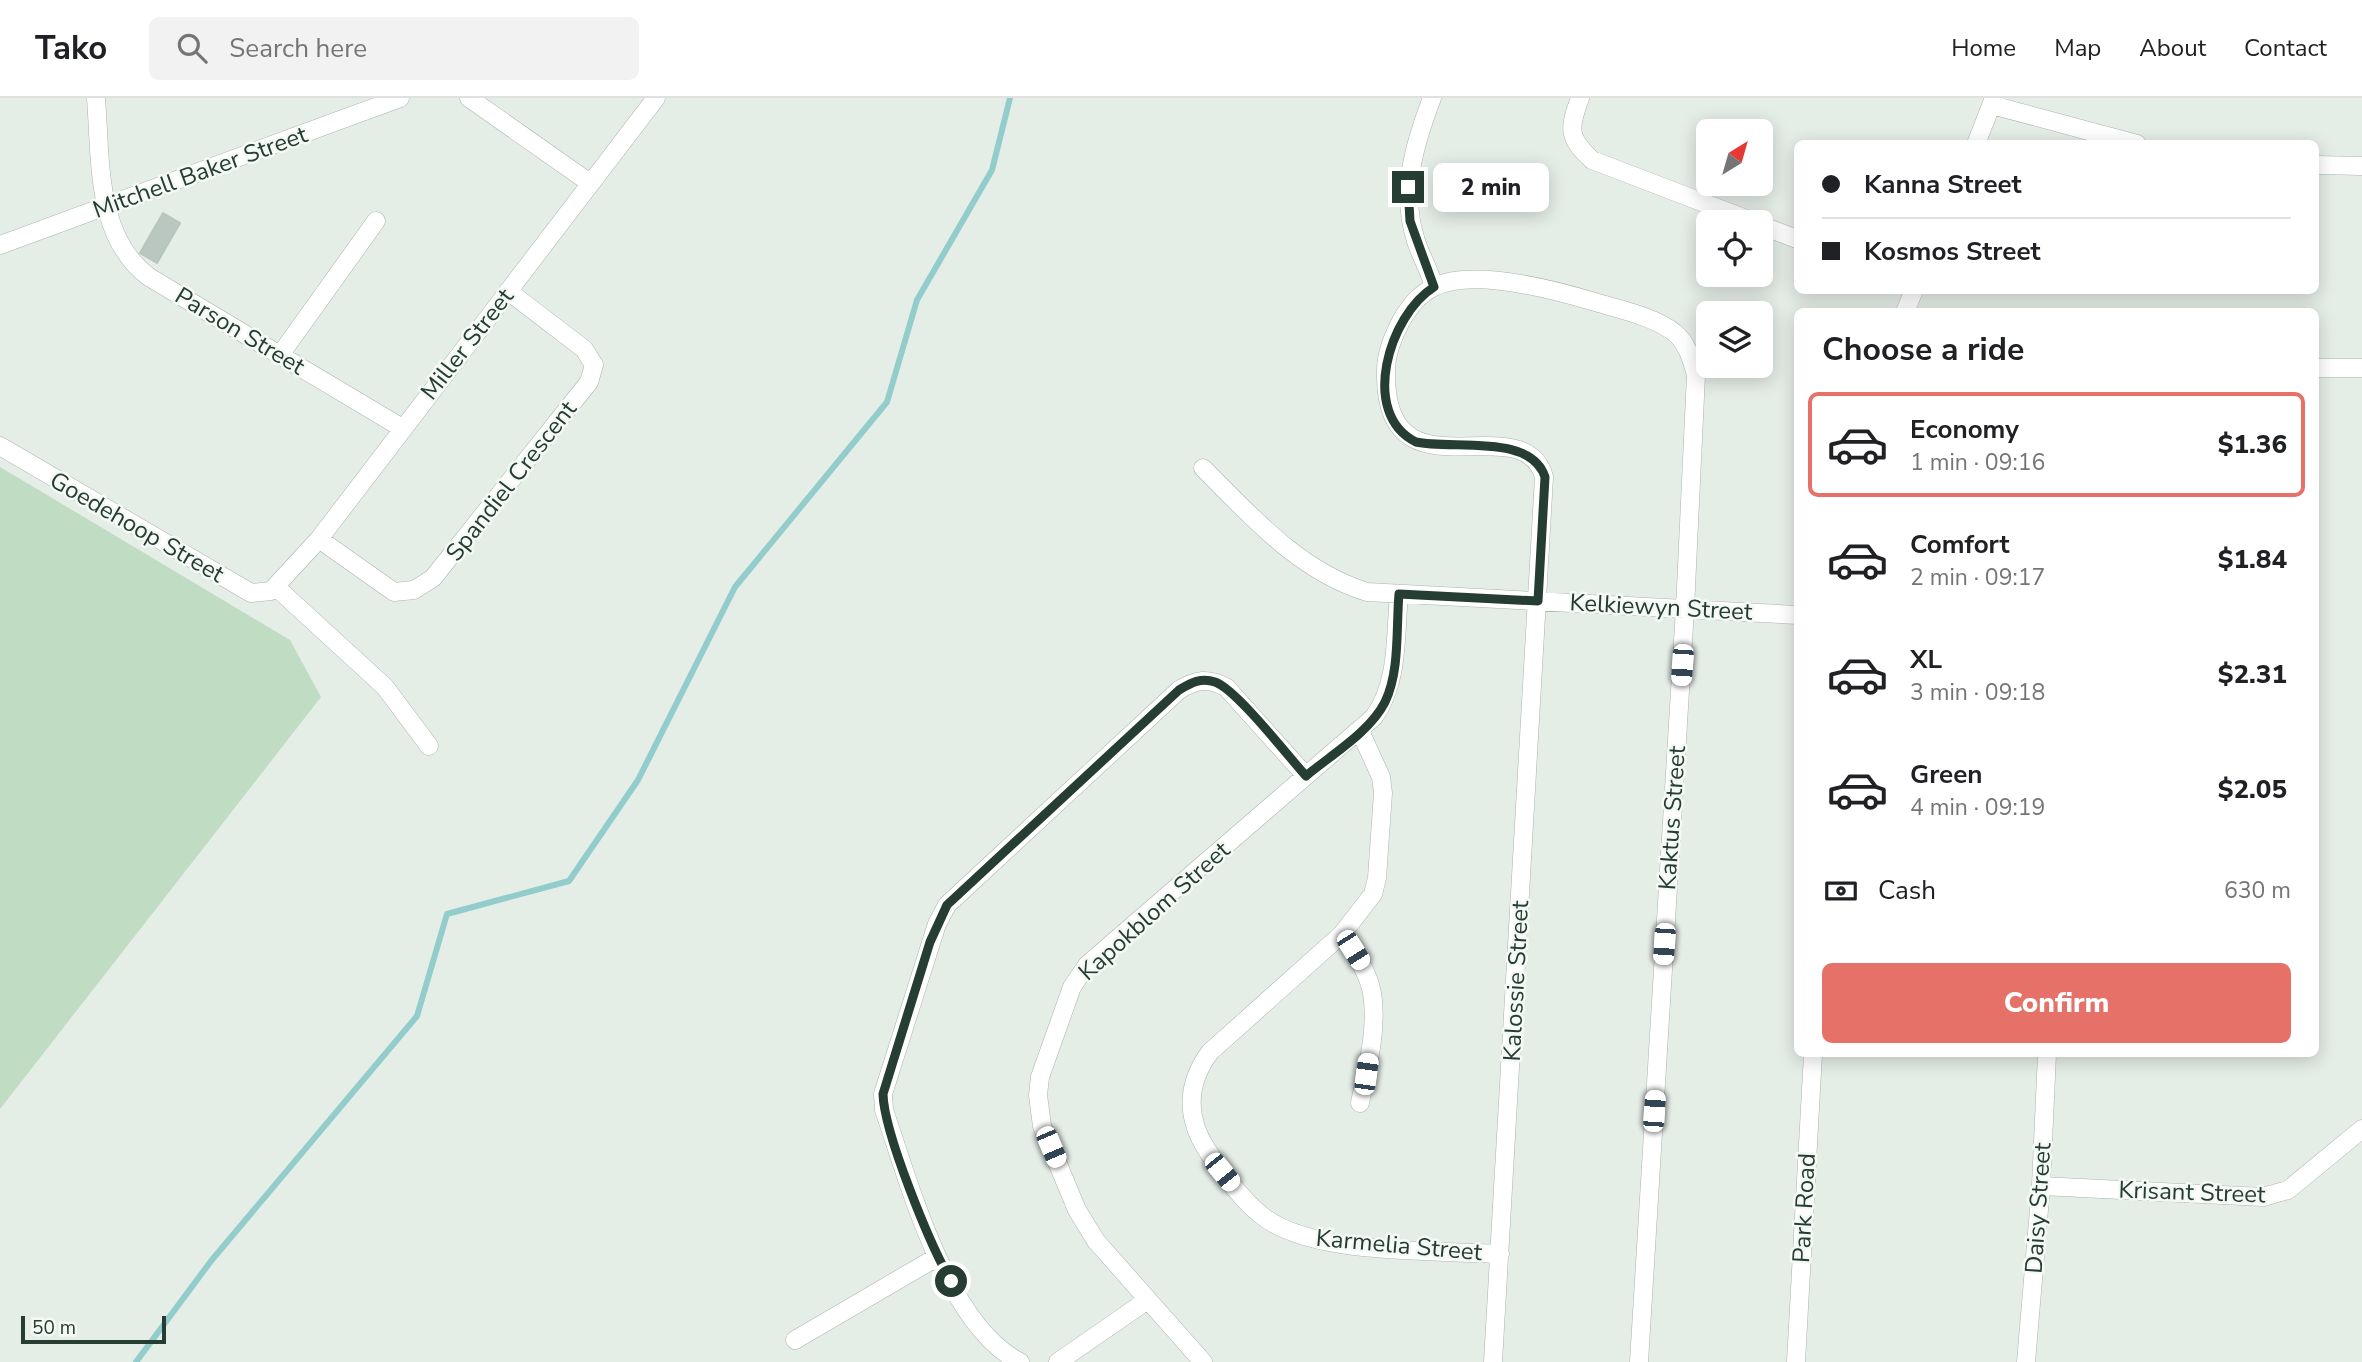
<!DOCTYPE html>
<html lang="en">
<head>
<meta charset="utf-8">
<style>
	:root { --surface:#fff; --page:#f2f2f2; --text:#202124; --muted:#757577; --line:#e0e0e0; --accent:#e67169 }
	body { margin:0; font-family:"Nunito Sans",sans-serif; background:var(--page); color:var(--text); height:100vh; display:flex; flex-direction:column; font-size:26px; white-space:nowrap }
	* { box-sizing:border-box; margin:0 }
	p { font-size:23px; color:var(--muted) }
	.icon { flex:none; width:38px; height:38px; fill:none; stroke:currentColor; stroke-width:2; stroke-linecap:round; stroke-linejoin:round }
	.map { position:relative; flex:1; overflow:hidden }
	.details { position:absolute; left:1794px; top:210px; width:525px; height:749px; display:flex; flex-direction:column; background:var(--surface); border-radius:10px; box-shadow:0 4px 18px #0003 }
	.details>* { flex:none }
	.guide { position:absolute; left:1794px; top:42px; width:525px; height:154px; border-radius:10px; box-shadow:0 4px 18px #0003; display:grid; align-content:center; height:154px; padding:0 28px; background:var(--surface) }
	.needle { width:46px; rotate:37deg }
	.controls { position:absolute; left:1696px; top:21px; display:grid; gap:14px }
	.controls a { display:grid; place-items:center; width:77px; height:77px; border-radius:10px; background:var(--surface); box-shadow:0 4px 18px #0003; font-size:35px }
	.scale { position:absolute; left:21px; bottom:18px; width:145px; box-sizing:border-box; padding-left:7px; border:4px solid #253d32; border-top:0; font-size:19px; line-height:24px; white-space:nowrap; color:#253d32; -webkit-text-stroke:5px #f5f9f6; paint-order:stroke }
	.end { position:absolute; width:32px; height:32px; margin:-16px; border:9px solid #253d32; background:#fff; box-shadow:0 0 0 4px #fff }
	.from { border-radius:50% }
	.bubble { position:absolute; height:49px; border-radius:10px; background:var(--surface); box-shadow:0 4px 18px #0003; font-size:23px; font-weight:800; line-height:49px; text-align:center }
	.car { position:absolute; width:21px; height:42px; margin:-21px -10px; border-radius:9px; box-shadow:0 0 5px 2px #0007; background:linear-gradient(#fff 24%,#345 0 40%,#fff 0 76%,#345 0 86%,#fff 0) }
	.guide b { display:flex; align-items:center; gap:24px; height:66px; font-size:26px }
	.guide b+b { border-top:2px solid var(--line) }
	.guide i { width:18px; height:18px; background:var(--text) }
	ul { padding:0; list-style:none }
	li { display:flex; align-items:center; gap:21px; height:105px; margin:0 14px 10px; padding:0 14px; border:4px solid transparent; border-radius:10px }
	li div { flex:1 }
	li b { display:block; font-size:26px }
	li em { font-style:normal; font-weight:800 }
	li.on { border-color:var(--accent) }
	li>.icon { width:63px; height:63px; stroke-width:1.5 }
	h2 { padding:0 28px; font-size:32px; line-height:84px }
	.pay { display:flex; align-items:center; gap:18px; height:77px; padding:0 28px; font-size:26px }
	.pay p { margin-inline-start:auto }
	.cta { display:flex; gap:14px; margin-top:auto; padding:14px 28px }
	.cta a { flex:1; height:80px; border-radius:10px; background:var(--accent); color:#fff; font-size:28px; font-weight:800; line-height:80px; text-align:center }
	header { display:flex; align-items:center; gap:42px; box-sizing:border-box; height:98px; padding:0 35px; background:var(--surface); border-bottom:2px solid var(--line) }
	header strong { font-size:33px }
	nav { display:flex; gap:38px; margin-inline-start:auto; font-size:24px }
	.search { width:490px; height:63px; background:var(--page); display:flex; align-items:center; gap:18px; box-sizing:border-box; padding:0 24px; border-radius:10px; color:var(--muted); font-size:26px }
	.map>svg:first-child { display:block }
</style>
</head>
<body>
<header>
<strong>Tako</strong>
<div class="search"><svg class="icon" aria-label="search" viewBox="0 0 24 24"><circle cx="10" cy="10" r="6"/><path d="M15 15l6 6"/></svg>Search here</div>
<nav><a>Home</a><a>Map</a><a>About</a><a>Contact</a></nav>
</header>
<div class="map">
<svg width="2362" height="1264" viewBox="0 0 2362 1264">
	<rect width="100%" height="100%" fill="#e5ede7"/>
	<path fill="#c0dcc2" d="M0,369L290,542L321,599L0,1011Z"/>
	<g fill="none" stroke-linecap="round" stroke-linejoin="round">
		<path stroke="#92cccb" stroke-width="6" d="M136,1264L211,1163L417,918L447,816L569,783L638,682L735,489L887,304L917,202L992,72L1010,0"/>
	</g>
	<path fill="#bac7c0" stroke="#b7c6bd" stroke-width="2" d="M163,115L180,125L157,165L140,155Z"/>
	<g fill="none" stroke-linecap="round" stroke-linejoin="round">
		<defs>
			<path id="street" d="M96,0C101,61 95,139 149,179L402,330
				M469,0L590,85
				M1432,0C1414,47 1400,94 1416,143C1421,159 1430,173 1434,189
				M1580,0C1569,30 1567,39 1592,62L1754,124
				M1992,7L2137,46
				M1976,46L1994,0
				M2315,67L2362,68
				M1760,127L1797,141
				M0,147L400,0
				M1905,214L1914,192
				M280,257L376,123
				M2315,270H2362
				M0,348L251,495L271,493L319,441L656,0
				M1203,370C1252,419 1299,473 1367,494L1797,517
				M319,441L394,494L414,492L433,480L589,284L594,267L584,251L508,193
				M277,490L385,589L429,648
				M1360,633L1381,679L1383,695L1377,780L1373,796L1342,836L1210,954C1187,985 1185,1018 1207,1052C1222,1075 1239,1099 1261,1117C1311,1158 1435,1152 1500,1156
				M1342,836C1354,854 1368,873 1372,895C1378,931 1367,970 1360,1005
				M2041,1088L2263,1099L2288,1092L2362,1031
				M795,1242L937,1159
				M1020,1264C947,1228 909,1084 884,1012L883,996L937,826L947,807L1179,592C1197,581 1208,580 1226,589L1306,678
				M1058,1264L1146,1203
				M1203,1264L1096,1143L1077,1112L1042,1028L1038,997L1040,979L1072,889L1087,867L1374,619C1399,584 1395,538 1399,496
				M1493,1264L1544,379C1523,304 1383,408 1386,273C1386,255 1393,239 1401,223C1410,208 1418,197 1434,189C1473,170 1555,192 1595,204C1621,212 1653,218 1675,235C1687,245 1692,262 1696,277L1685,511L1639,1264
				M1796,1264L1813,956
				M2026,1264L2041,1088L2047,956"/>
		</defs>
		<use href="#street" stroke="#a8b5ad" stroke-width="19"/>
		<use href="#street" stroke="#fff" stroke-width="18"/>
	</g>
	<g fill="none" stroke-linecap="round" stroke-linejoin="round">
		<path stroke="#253d32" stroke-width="9" d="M951,1183C930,1147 884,1035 883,996L930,844L947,807L1179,592C1191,585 1201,579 1215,584C1236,591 1288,658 1306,678C1331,657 1370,634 1385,604C1400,573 1396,530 1399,496L1538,503L1545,379C1531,335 1452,352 1416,344C1359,316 1389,217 1434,189L1410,123L1408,89"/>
	</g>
	<g text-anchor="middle" stroke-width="5" stroke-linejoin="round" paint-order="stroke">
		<g font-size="24" fill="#253d32" stroke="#f5f9f6">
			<text transform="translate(200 74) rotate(-20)" y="8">Mitchell Baker Street</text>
			<text transform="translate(240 233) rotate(31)" y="8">Parson Street</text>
			<text transform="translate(467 246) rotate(-52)" y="8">Miller Street</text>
			<text transform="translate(511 383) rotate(-52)" y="8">Spandiel Crescent</text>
			<text transform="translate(137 429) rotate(30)" y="8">Goedehoop Street</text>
			<text transform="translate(1661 509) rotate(3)" y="8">Kelkiewyn Street</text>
			<text transform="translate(1672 720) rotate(-86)" y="8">Kaktus Street</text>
			<text transform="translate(1154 813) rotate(-42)" y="8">Kapokblom Street</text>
			<text transform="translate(1516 883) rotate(-87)" y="8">Kalossie Street</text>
			<text transform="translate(2192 1094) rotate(2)" y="8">Krisant Street</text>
			<text transform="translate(1804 1110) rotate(-87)" y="8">Park Road</text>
			<text transform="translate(2038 1110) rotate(-86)" y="8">Daisy Street</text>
			<text transform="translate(1399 1147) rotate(5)" y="8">Karmelia Street</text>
		</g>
	</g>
</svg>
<div class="controls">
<a><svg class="needle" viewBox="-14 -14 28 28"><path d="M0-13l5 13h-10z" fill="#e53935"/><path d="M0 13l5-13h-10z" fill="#757577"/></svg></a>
<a><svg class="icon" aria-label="locate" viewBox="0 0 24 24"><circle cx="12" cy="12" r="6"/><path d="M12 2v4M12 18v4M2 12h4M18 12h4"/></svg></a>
<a><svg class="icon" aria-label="layers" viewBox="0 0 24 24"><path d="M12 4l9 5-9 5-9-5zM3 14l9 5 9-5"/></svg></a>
</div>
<div class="scale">50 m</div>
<i class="end from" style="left:951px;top:1183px"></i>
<i class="end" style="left:1408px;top:89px"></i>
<div class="bubble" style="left:1433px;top:65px;width:116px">2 min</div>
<i class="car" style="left:1682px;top:567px;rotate:184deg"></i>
<i class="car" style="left:1664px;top:846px;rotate:184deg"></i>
<i class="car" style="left:1353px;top:852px;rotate:148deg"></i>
<i class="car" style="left:1366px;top:976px;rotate:8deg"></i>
<i class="car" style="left:1654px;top:1013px;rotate:4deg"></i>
<i class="car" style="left:1051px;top:1049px;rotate:157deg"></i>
<i class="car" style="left:1222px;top:1074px;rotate:141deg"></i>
<div class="guide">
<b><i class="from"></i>Kanna Street</b>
<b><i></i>Kosmos Street</b>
</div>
<section class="details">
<h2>Choose a ride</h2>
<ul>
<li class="on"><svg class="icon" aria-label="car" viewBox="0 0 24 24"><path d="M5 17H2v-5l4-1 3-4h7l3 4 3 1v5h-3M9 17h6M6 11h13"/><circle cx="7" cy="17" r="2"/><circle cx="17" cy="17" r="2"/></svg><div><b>Economy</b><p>1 min · 09:16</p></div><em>$1.36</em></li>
<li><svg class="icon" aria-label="car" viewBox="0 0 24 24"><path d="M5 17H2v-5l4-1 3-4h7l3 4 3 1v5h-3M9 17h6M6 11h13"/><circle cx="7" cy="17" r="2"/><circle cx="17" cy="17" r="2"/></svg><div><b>Comfort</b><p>2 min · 09:17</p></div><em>$1.84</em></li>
<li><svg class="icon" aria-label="car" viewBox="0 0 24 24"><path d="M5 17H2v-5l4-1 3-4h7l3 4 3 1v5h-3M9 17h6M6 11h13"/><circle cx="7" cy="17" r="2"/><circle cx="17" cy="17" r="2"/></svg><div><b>XL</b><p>3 min · 09:18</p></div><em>$2.31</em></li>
<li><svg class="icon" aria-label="car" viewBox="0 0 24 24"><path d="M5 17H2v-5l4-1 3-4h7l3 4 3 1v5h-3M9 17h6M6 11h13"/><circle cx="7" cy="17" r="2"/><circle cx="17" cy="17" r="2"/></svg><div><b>Green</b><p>4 min · 09:19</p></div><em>$2.05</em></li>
</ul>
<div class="pay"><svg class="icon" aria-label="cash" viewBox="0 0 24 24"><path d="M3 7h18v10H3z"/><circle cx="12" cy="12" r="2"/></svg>Cash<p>630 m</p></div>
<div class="cta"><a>Confirm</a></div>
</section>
</div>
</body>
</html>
